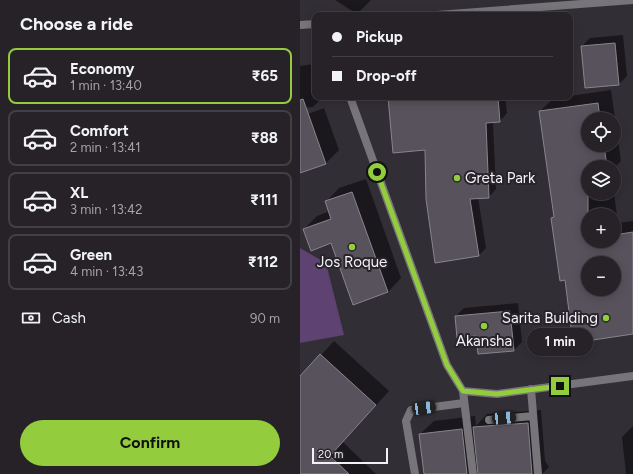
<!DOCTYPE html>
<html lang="en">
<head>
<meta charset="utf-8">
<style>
	:root { --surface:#262228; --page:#2e2a30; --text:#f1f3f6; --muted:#a4a4a8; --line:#423f45; --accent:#93cd3d }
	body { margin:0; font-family:Figtree,sans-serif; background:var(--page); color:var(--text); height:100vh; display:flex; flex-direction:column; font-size:15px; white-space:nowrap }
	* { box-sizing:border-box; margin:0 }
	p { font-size:13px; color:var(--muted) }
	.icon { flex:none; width:22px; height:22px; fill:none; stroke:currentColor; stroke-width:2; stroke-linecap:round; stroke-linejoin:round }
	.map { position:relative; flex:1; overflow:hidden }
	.panel { display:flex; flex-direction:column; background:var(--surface); width:300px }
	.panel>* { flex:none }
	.hud { position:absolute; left:12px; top:12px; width:261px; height:88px; border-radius:8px; box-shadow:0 2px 10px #0003,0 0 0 1px var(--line); display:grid; align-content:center; height:88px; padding:0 20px; background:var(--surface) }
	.controls { position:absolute; left:281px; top:112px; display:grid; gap:8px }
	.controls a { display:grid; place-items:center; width:40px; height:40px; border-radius:50%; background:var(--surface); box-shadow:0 2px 10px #0003,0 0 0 1px var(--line); font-size:20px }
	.scale { position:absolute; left:12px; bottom:10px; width:76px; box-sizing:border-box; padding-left:4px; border:2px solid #f4f1f6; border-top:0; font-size:11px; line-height:14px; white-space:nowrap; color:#f4f1f6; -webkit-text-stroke:3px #28242b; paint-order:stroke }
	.end { position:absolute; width:18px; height:18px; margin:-9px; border:5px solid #93cd3d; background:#111; box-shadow:0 0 0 2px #111 }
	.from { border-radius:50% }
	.bubble { position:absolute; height:28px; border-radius:14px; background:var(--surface); box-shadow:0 2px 10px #0003,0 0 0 1px var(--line); font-size:13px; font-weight:700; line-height:28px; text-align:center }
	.car { position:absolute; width:12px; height:24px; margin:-12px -6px; border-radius:5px; box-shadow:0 0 3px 1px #0007; background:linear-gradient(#222 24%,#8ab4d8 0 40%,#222 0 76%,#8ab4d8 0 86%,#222 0) }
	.hud b { display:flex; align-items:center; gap:14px; height:38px; font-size:15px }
	.hud b+b { border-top:1px solid var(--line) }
	.hud i { width:10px; height:10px; background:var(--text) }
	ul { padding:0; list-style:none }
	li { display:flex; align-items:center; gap:12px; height:56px; margin:0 8px 6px; padding:0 12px; border:2px solid var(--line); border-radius:8px }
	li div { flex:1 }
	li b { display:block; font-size:15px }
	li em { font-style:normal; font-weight:700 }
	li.selected { border-color:var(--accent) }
	li>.icon { width:36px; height:36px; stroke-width:1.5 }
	h2 { padding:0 20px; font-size:18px; line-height:48px }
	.pay { display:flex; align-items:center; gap:10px; height:44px; padding:0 20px; font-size:15px }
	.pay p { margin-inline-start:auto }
	.cta { display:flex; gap:8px; margin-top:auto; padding:8px 20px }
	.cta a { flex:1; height:46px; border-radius:24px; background:var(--accent); color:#111; font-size:16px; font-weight:700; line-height:46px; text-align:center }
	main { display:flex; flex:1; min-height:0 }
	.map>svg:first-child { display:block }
</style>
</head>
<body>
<main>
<section class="panel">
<h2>Choose a ride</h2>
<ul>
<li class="selected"><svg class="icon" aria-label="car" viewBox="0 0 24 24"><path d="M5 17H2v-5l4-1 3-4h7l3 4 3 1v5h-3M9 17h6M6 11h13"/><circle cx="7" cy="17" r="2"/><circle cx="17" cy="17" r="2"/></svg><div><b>Economy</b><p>1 min · 13:40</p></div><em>₹65</em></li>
<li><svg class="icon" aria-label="car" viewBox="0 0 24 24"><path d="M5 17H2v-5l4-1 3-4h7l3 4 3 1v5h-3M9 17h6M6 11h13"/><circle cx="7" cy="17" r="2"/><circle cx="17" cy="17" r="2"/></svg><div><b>Comfort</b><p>2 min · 13:41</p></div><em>₹88</em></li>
<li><svg class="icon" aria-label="car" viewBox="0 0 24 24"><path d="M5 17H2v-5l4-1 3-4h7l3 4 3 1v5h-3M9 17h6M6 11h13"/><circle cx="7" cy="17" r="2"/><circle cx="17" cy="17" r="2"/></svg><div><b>XL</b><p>3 min · 13:42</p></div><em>₹111</em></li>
<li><svg class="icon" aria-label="car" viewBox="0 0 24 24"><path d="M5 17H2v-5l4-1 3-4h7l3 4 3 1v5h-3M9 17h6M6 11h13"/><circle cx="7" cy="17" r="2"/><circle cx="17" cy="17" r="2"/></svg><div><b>Green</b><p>4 min · 13:43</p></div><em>₹112</em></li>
</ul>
<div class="pay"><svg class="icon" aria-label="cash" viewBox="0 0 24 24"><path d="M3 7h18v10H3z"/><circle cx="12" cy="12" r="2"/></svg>Cash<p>90 m</p></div>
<div class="cta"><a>Confirm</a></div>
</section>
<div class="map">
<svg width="333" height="474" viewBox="0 0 333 474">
	<rect width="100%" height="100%" fill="#322e35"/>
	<path fill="#5d4272" d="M0,248L26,263L44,335L0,343Z"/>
	<path fill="#0007" fill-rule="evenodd" d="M35,0H71L57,14Z
		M323,35L327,76L318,85L282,46L290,38Z
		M15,64V97H23L13,107L0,108V66Z
		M311,90L321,161L314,168L288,167V193H314L318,223L333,221V333L266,279L252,218L255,215L240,111L254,98L270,97V96ZM288,119H314V145H288ZM288,215H314V241H288ZM288,263H314V289H288Z
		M89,97H205L207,113L200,121L193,122L196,189L189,197H178L186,248L179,255L126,149Z
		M24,108L39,150L25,164L0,172V117Z
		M66,179L101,278L88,292L54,304L32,242L4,229L17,216L30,211L26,202L39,188Z
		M218,303L222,342L214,350L177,335L156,316L164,308Z
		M34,341L89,391L43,442L76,474H3L0,471V378Z
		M241,410L245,461L249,467L242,474H125L120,434L134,421L175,416L176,426L187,414Z
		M333,426V474H326L322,437Z"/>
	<path fill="#57525b" stroke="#89848e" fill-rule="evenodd" d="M315,43L319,85L285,88L281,46Z
		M88,97H198L200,122L186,123L189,198L170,199L179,256L135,263L126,199L125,150L93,153Z
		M3,99L26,164L0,173V100Z
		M298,103L300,119H288V145H304L307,167H288V213L301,211L302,215H288V241H314V235L333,232V334L273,343L265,280L260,281L251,218L254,217L239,111ZM288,263H314V289H288Z
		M52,192L88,292L53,305L31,243L11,251L3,229L31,219L25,201Z
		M210,311L214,351L178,354L176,336L157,338L155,316Z
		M20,354L76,405L30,456L49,474H0V376Z
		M228,423L232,474H178L173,427Z
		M162,429L167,474H124L119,434Z"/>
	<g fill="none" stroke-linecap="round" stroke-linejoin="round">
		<path stroke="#777579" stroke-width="8" d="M137,15L333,0
			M0,25L15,24
			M50,97L147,365L163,391L197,394L333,376
			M231,389L238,474
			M163,391L173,474
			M189,420L233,416
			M115,474L106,421L111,410L164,403"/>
	</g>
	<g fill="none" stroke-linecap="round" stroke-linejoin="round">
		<path stroke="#93cd3d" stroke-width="5" d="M77,172L147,365L163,391L197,394L260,386"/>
	</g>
	<g fill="#93cd3d" stroke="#28242b" stroke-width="1.5">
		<circle cx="157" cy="178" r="4"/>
		<circle cx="52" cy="247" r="4"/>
		<circle cx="306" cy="318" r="4"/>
		<circle cx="184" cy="326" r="4"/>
	</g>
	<g text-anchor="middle" stroke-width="4" stroke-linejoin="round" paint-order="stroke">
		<g font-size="15" fill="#f4f1f6" stroke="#28242b">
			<text x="165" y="183" text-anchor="start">Greta Park</text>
			<text x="52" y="267">Jos Roque</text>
			<text x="298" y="323" text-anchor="end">Sarita Building</text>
			<text x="184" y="346">Akansha</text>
		</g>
	</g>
</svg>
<div class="controls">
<a><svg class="icon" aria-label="locate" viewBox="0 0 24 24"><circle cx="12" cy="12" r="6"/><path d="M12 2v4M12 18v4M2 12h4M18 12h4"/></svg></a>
<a><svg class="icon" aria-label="layers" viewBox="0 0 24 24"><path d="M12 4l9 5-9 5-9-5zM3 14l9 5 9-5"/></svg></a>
<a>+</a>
<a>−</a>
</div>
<div class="scale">20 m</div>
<i class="end from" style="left:77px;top:172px"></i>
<i class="end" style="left:260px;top:386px"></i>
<div class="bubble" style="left:227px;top:328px;width:66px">1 min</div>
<i class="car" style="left:124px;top:408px;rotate:83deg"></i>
<i class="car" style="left:204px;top:418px;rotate:85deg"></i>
<div class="hud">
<b><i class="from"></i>Pickup</b>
<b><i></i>Drop-off</b>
</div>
</div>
</main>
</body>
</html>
